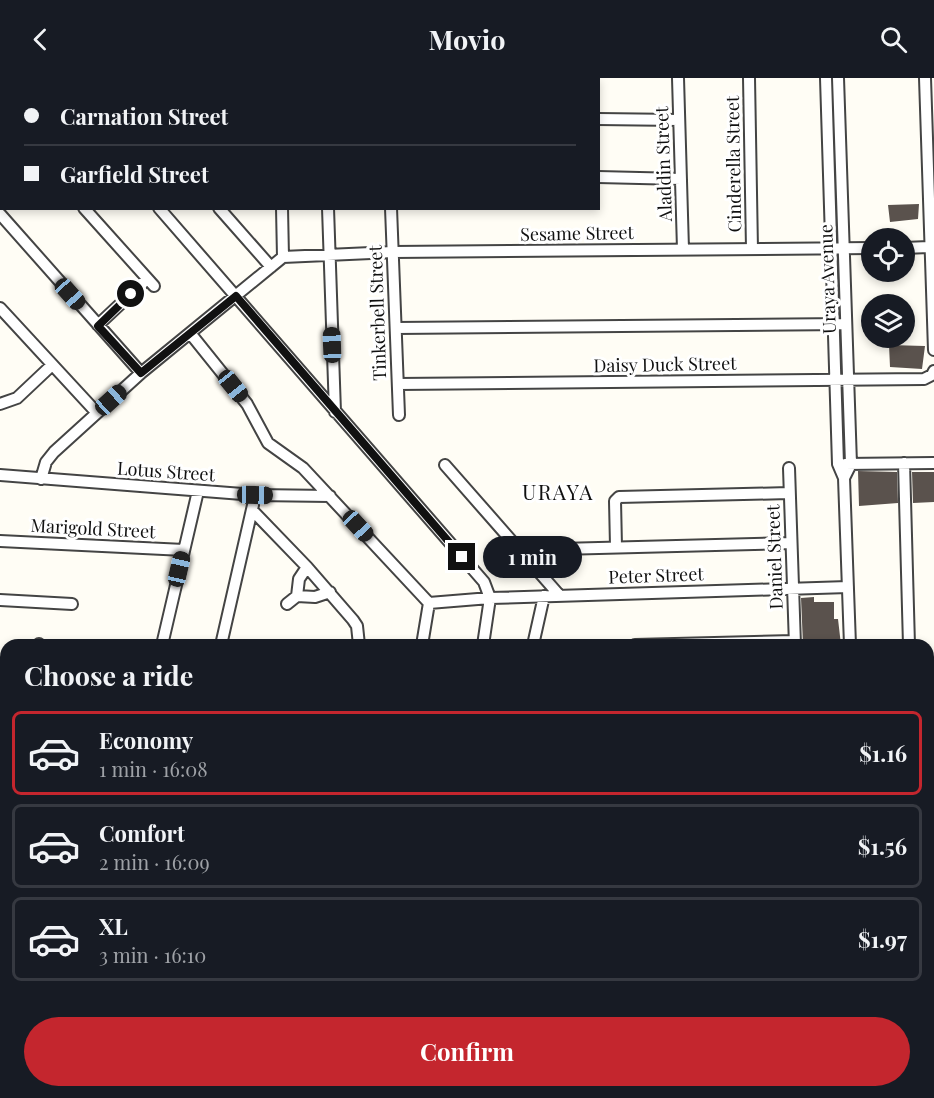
<!DOCTYPE html>
<html lang="en">
<head>
<meta charset="utf-8">
<style>
	:root { --surface:#171b24; --page:#242831; --text:#f1f3f6; --muted:#9ea1a6; --line:#363941; --accent:#c4262e }
	body { margin:0; font-family:"Playfair Display",serif; background:var(--page); color:var(--text); height:100vh; display:flex; flex-direction:column; font-size:22px; white-space:nowrap }
	* { box-sizing:border-box; margin:0 }
	p { font-size:20px; color:var(--muted) }
	.icon { flex:none; width:33px; height:33px; fill:none; stroke:currentColor; stroke-width:2; stroke-linecap:round; stroke-linejoin:round }
	.map { position:relative; flex:1; overflow:hidden }
	.side { position:absolute; left:0px; top:561px; width:934px; height:459px; display:flex; flex-direction:column; background:var(--surface); border-radius:18px 18px 0 0; box-shadow:0 3px 9px #0003 }
	.side>* { flex:none }
	.hud { position:absolute; left:0px; top:0px; width:600px; height:132px; box-shadow:0 3px 9px #0003; display:grid; align-content:center; height:132px; padding:0 24px; background:var(--surface) }
	.fabs { position:absolute; left:861px; top:150px; display:grid; gap:12px }
	.fabs a { display:grid; place-items:center; width:54px; height:54px; border-radius:50%; background:var(--surface); box-shadow:0 3px 9px #0003; font-size:30px }
	.end { position:absolute; width:27px; height:27px; margin:-14px; border:8px solid #111; background:#fff; box-shadow:0 0 0 3px #fff }
	.from { border-radius:50% }
	.bubble { position:absolute; height:42px; border-radius:21px; background:var(--surface); box-shadow:0 3px 9px #0003; font-size:20px; font-weight:700; line-height:42px; text-align:center }
	.car { position:absolute; width:18px; height:36px; margin:-18px -9px; border-radius:8px; box-shadow:0 0 4px 2px #0007; background:linear-gradient(#222 24%,#8ab4d8 0 40%,#222 0 76%,#8ab4d8 0 86%,#222 0) }
	.hud b { display:flex; align-items:center; gap:21px; height:57px; font-size:22px }
	.hud b+b { border-top:2px solid var(--line) }
	.hud i { width:15px; height:15px; background:var(--text) }
	ul { padding:0; list-style:none }
	li { display:flex; align-items:center; gap:18px; height:84px; margin:0 12px 9px; padding:0 12px; border:3px solid var(--line); border-radius:9px }
	li div { flex:1 }
	li b { display:block; font-size:22px }
	li em { font-style:normal; font-weight:700 }
	li.active { border-color:var(--accent) }
	li>.icon { width:54px; height:54px; stroke-width:1.5 }
	h2 { padding:0 24px; font-size:27px; line-height:72px }
	.cta { display:flex; gap:12px; margin-top:auto; padding:12px 24px }
	.cta a { flex:1; height:69px; border-radius:36px; background:var(--accent); color:#fff; font-size:24px; font-weight:700; line-height:69px; text-align:center }
	header { display:flex; justify-content:space-between; align-items:center; height:78px; padding:0 24px; background:var(--surface); font-size:27px; font-weight:700 }
	.map>svg:first-child { display:block }
</style>
</head>
<body>
<header><svg class="icon" aria-label="back" viewBox="0 0 24 24"><path d="M15 5l-7 7 7 7"/></svg>Movio<svg class="icon" aria-label="search" viewBox="0 0 24 24"><circle cx="10" cy="10" r="6"/><path d="M15 15l6 6"/></svg></header>
<div class="map">
<svg width="934" height="1020" viewBox="0 0 934 1020">
	<rect width="100%" height="100%" fill="#fffdf5"/>
	<path fill="#5a524d" d="M919,126L918,141L890,144L888,127Z
		M889,267L925,268L922,291L890,289Z
		M858,393L897,394L898,425L859,428Z
		M912,394H934V424L913,425Z
		M814,519V524H834V541H838L841,567H803L801,520Z"/>
	<g fill="none" stroke-linecap="round" stroke-linejoin="round">
		<defs>
			<path id="minor" d="M44,0L45,2
				M162,0L163,2
				M220,0L221,2
				M324,0V2
				M386,0V2
				M678,0L683,171
				M749,0L752,171
				M826,0L838,386L844,400L850,567
				M838,0L851,386L844,400
				M925,0L934,272
				M106,2L108,0
				M0,38L2,40
				M598,41L679,42
				M598,99L681,101
				M84,130L154,208
				M159,130L484,504L490,520L483,567
				M219,130L271,189
				M282,130L283,179
				M328,130L335,334
				M391,130L399,337
				M0,136L141,295
				M904,170L929,169
				M283,179L393,174L872,170
				M0,230L97,335
				M98,247L147,201
				M396,250L846,246
				M190,255L247,326L268,365L303,390L429,525
				M398,306L924,301L932,297L934,293
				M0,326L17,320L52,287
				M904,385L909,567
				M845,386L934,385
				M445,387L560,518
				M789,390L795,567
				M0,397L255,417L330,418
				M41,401L46,384L54,374L141,295L283,179
				M252,432L307,489L353,542L357,548L359,567
				M0,463L184,472
				M616,468L615,423L619,419L789,415
				M521,472L791,465
				M307,489L299,501L297,518L315,519L330,514
				M0,522L72,526
				M429,525L490,520L848,509
				M287,526L297,518
				M39,567V566
				M162,567L198,413
				M221,567L253,427
				M422,567L429,525
				M533,567L544,518
				M635,567L794,563
				M0,639L6,625
				M928,828L934,827
				M810,1014V1020
				M865,1014V1020
				M922,1014L923,1020
				M386,1020L387,1014
				M437,1020L439,1014"/>
		</defs>
		<use href="#minor" stroke="#444" stroke-width="14"/>
		<use href="#minor" stroke="#fff" stroke-width="10"/>
	</g>
	<g fill="none" stroke-linecap="round" stroke-linejoin="round">
		<path stroke="#111" stroke-width="8" d="M131,216L98,248L141,295L236,218L462,479"/>
	</g>
	<g text-anchor="middle" stroke-width="6" stroke-linejoin="round" paint-order="stroke">
		<g font-size="18" fill="#111" stroke="#fff">
			<text transform="translate(664 86) rotate(-92)" y="6">Aladdin Street</text>
			<text transform="translate(734 86) rotate(-91)" y="6">Cinderella Street</text>
			<text transform="translate(577 156) rotate(-1)" y="6">Sesame Street</text>
			<text transform="translate(828 201) rotate(-92)" y="6">Uraya Avenue</text>
			<text transform="translate(378 235) rotate(-92)" y="6">Tinkerbell Street</text>
			<text transform="translate(665 287) rotate(-1)" y="6">Daisy Duck Street</text>
			<text transform="translate(166 394) rotate(4)" y="6">Lotus Street</text>
			<text transform="translate(93 451) rotate(3)" y="6">Marigold Street</text>
			<text transform="translate(775 479) rotate(-92)" y="6">Daniel Street</text>
			<text transform="translate(656 498) rotate(-2)" y="6">Peter Street</text>
		</g>
		<g font-size="21" letter-spacing="1.5" fill="#111" stroke="#fff">
			<text x="558" y="422">URAYA</text>
		</g>
	</g>
</svg>
<div class="fabs">
<a><svg class="icon" aria-label="locate" viewBox="0 0 24 24"><circle cx="12" cy="12" r="6"/><path d="M12 2v4M12 18v4M2 12h4M18 12h4"/></svg></a>
<a><svg class="icon" aria-label="layers" viewBox="0 0 24 24"><path d="M12 4l9 5-9 5-9-5zM3 14l9 5 9-5"/></svg></a>
</div>
<i class="end from" style="left:131px;top:216px"></i>
<i class="end" style="left:462px;top:479px"></i>
<div class="bubble" style="left:483px;top:458px;width:99px">1 min</div>
<i class="car" style="left:70px;top:216px;rotate:138deg"></i>
<i class="car" style="left:332px;top:267px;rotate:358deg"></i>
<i class="car" style="left:233px;top:308px;rotate:141deg"></i>
<i class="car" style="left:111px;top:322px;rotate:48deg"></i>
<i class="car" style="left:255px;top:417px;rotate:91deg"></i>
<i class="car" style="left:358px;top:448px;rotate:137deg"></i>
<i class="car" style="left:179px;top:491px;rotate:13deg"></i>
<div class="hud">
<b><i class="from"></i>Carnation Street</b>
<b><i></i>Garfield Street</b>
</div>
<section class="side">
<h2>Choose a ride</h2>
<ul>
<li class="active"><svg class="icon" aria-label="car" viewBox="0 0 24 24"><path d="M5 17H2v-5l4-1 3-4h7l3 4 3 1v5h-3M9 17h6M6 11h13"/><circle cx="7" cy="17" r="2"/><circle cx="17" cy="17" r="2"/></svg><div><b>Economy</b><p>1 min · 16:08</p></div><em>$1.16</em></li>
<li><svg class="icon" aria-label="car" viewBox="0 0 24 24"><path d="M5 17H2v-5l4-1 3-4h7l3 4 3 1v5h-3M9 17h6M6 11h13"/><circle cx="7" cy="17" r="2"/><circle cx="17" cy="17" r="2"/></svg><div><b>Comfort</b><p>2 min · 16:09</p></div><em>$1.56</em></li>
<li><svg class="icon" aria-label="car" viewBox="0 0 24 24"><path d="M5 17H2v-5l4-1 3-4h7l3 4 3 1v5h-3M9 17h6M6 11h13"/><circle cx="7" cy="17" r="2"/><circle cx="17" cy="17" r="2"/></svg><div><b>XL</b><p>3 min · 16:10</p></div><em>$1.97</em></li>
</ul>
<div class="cta"><a>Confirm</a></div>
</section>
</div>
</body>
</html>
